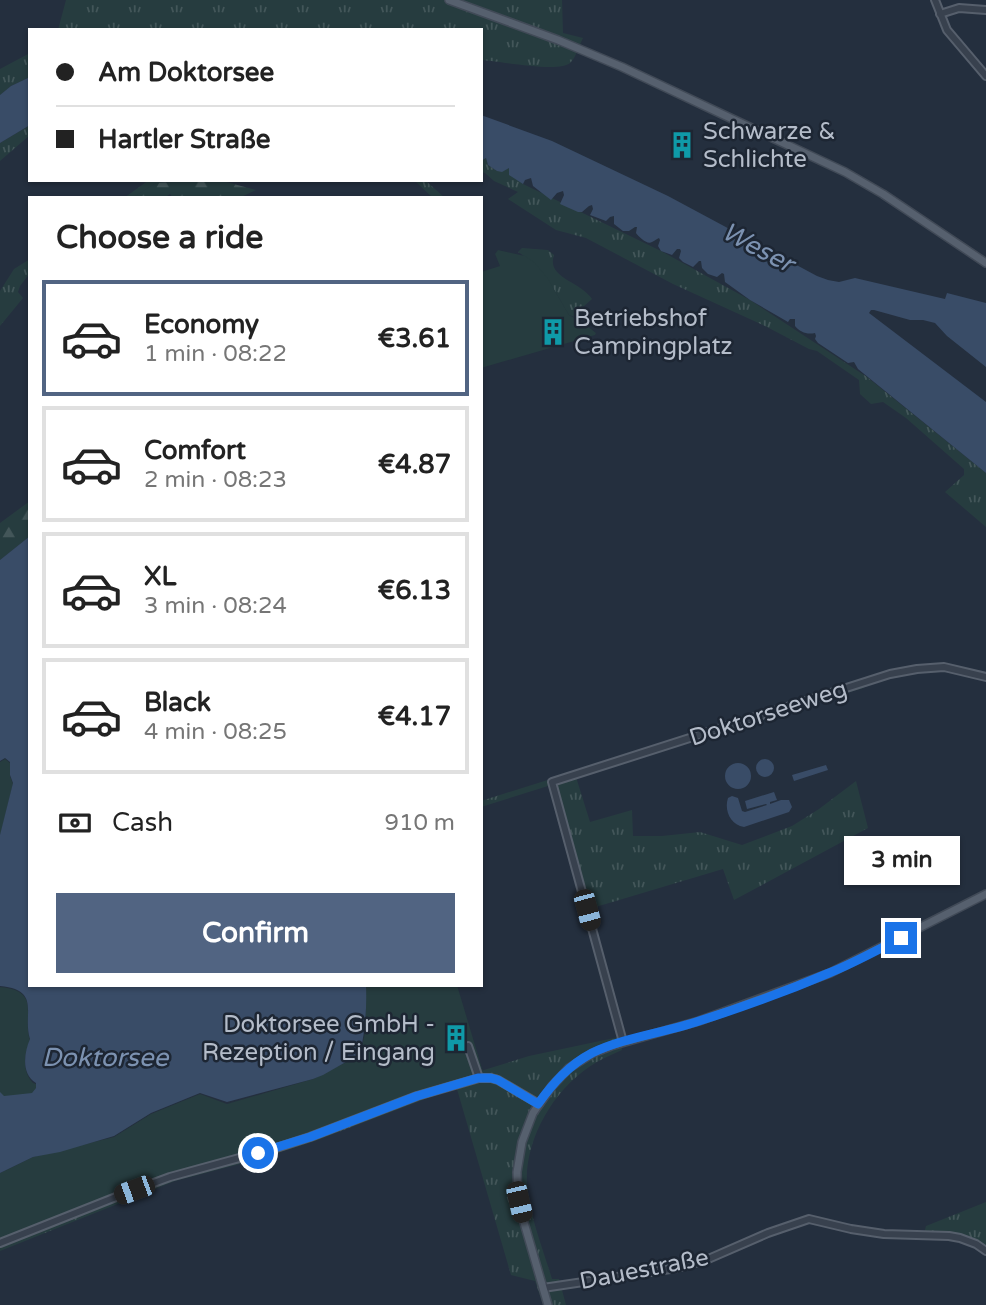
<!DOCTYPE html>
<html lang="en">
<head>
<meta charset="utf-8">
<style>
	:root { --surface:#fff; --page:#f6f6f6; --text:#222; --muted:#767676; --line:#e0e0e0; --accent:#516482 }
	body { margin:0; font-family:"Varela Round",sans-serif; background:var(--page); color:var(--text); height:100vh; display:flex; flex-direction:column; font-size:26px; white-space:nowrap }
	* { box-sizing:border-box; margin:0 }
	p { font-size:23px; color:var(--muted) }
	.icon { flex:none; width:38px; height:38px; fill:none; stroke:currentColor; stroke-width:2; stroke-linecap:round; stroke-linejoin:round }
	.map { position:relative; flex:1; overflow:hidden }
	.details { position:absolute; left:28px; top:196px; width:455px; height:791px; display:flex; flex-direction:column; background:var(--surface); border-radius:0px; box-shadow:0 2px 5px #0004 }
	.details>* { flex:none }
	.banner { position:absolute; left:28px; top:28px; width:455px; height:154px; border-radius:0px; box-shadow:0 2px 5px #0004; display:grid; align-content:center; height:154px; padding:0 28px; background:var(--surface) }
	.end { position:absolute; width:32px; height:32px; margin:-16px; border:9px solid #1a73e8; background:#fff; box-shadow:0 0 0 4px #fff }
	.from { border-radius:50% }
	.bubble { position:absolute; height:49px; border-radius:0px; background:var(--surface); box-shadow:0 2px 5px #0004; font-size:23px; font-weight:700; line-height:49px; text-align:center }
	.car { position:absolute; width:21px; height:42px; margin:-21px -10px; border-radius:9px; box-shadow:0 0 5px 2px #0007; background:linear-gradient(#222 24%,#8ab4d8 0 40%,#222 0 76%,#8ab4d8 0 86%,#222 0) }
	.banner b { display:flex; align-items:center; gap:24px; height:66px; font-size:26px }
	.banner b+b { border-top:2px solid var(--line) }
	.banner i { width:18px; height:18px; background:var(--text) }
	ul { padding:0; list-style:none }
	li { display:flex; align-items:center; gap:21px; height:116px; margin:0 14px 10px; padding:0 14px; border:4px solid var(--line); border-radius:0px }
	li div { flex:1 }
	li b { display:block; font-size:26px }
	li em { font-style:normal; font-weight:700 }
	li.selected { border-color:var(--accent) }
	li>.icon { width:63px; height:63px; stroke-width:1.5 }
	h2 { padding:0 28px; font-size:32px; line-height:84px }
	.pay { display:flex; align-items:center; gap:18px; height:77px; padding:0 28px; font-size:26px }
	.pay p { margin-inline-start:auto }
	.cta { display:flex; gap:14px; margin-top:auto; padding:14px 28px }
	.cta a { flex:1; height:80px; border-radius:0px; background:var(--accent); color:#fff; font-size:28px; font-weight:700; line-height:80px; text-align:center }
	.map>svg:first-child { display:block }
</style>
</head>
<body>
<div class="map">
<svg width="986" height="1305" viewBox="0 0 986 1305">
	<defs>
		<pattern id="grass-tufts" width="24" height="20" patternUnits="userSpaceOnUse" patternTransform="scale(1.75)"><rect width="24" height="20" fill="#263c3f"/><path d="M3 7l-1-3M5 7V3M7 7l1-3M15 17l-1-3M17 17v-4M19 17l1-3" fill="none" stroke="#435659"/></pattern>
		<pattern id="forest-firs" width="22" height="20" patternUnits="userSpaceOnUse" patternTransform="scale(1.75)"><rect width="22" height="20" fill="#263c3f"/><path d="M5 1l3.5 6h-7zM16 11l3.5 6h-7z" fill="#435659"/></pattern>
	</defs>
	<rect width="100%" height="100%" fill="#242f3e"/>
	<path fill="url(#grass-tufts)" d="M66,0H562L563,33L583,38C579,45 576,58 570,63C559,73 499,61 481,60V30H58Z
		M30,53V77L11,86L0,95V69Z
		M30,125V135L0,161V143Z
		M486,158L488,165L497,171L509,168L523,184L661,251L750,300L867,377L986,473V527L945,492L964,475V469L906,418L883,402L871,404L860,394L859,380L817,351L809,349L765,326L673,284L586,238L556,230L508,199L518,192L494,181L485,173L481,172V161Z
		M149,180H205L156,183L132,198H124Z
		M414,180H425L445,198H433Z
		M522,248L548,250L554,255C546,278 580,281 592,299L583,307L578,318L569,315C555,291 543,267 518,252Z
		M30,259V273L20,286L18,292L23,298L0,326V291L14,269Z
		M862,681L864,688L839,695H832L787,708L781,713L576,777L590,822L632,810L633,836H662L700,832L742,845L792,826L819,809L856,781L868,828L734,900L723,869L589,909L558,791L548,786L481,807V801Z
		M619,1037L622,1050C611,1055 599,1060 589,1067C552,1092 524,1141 527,1186C530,1217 543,1249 552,1279H559L566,1305H543L535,1281L511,1275L457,1089L433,1096L315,1141L259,1159L175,1181L0,1251V1240L151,1177L304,1136L484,1070L529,1056Z
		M986,1202V1247L978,1242L924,1234L926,1226Z"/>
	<path fill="url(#forest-firs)" d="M205,180H219L256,190L239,198H173L170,194L164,198H132L156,183Z
		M30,501V536L0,560V523Z"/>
	<path fill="#263c3f" d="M498,250L525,256L535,263L548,279L569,315L582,322L596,333L595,335L481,368V272L500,266L495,254Z
		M5,759L10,763V776L13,784L0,837V762Z
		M366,985H457L483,1072L303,1138L150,1178L0,1241V1173L33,1157L114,1137L151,1114L200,1094L227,1104L313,1079L360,1055L365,1033Z
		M0,987C42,991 22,1015 30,1040C24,1055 22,1071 33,1083L36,1084V1089L33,1094L4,1098L0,1093Z"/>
	<path fill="#394c67" d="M30,77V125L0,143V95L11,86Z
		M481,115L552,141L668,196L817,276L828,280L839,282L855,278L945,299L947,293L986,303V367L947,336L935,323L923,320H910L874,310H871L869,313L986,402V473L858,369L854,362L848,363L818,343L815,339L816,336L815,333C807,335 800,332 795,326V319H790L788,322L750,300L725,282L724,274L722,273L717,277L708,274L702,268L701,261H699L693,267L683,262L679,258L681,251L680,249H677L672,255L661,251L658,246L660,240L659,238C656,239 655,241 652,242C647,245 639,237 636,233L637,227H635L629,231H623L614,224V216L610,217L606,221L590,215L593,209L592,205L589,206L582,212H578L560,204L564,195L563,191L557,193L551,200L533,186L531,178L525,180L523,184L509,175V168L502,172L497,171L488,165L486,158L481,161Z
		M30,536V985H366C367,1009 365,1031 360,1054L323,1075L313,1079L227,1102L200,1093L151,1113L114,1136L60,1152L33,1157L0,1173V1092L4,1096L32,1093L36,1088V1083C21,1074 24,1053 30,1039C22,1014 42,990 0,986V835L13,783L10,775V762L5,758L0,761V560Z
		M756 768a9 9 0 1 1 18 0a9 9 0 1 1-18 0Z
		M725 776a13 13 0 1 1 26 0a13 13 0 1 1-26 0Z
		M826,765L828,770L794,781L792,775Z
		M774,792L777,800L770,802V804L781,800H789L792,807L789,812L744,827C730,825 724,810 728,798L732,796L738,798L742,811L745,812L767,805L766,804L747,809L745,801Z"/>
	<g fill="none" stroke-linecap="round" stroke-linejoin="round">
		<defs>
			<path id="minor" d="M935,0L947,30L986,76
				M940,14L959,8L986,10
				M623,1042L552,782L890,674L917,669L944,667L986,677
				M468,1046L479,1078
				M0,1243L116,1197L170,1177L276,1148L310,1137L417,1096L479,1078H491L498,1080L539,1104
				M543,1288L677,1268L706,1260L768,1233L809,1219L851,1229L884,1234L949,1236L960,1238L976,1244L986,1251"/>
			<path id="major" d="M449,0L558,40L622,67L845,172L883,194L986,263
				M548,1305L518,1202L517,1172L522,1142L533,1113L552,1086L569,1068L593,1053L611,1046L699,1021L830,973L986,894"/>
		</defs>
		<use href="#minor" stroke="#565f6c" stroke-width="10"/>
		<use href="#major" stroke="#414a57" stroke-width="10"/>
		<use href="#minor" stroke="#38414e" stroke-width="6"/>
		<use href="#major" stroke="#56606e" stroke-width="7"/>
	</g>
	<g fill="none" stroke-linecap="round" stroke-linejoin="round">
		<path stroke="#1a73e8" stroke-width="9" d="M258,1153L310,1137L417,1096L478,1078H491L498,1080L538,1104C553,1083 569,1065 592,1053C625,1037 664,1033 699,1021C743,1007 787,991 829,973C854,963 877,950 901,938"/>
	</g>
	<defs>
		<symbol id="building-bare" viewBox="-9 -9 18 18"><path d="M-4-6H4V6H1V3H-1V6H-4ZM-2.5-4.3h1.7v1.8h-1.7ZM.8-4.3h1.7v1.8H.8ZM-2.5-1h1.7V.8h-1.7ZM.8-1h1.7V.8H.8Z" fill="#0f9aa8" stroke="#1d2633" stroke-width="2.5" paint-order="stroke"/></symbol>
	</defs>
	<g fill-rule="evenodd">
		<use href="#building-bare" x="663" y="126" width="38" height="38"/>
		<use href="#building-bare" x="534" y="313" width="38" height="38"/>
		<use href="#building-bare" x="437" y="1019" width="38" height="38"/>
	</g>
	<g text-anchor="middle" stroke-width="5" stroke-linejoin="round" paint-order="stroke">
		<g font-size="24" fill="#b4bcc9" stroke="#1d2633" text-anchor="start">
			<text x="703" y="139">Schwarze &amp;<tspan x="703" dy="28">Schlichte</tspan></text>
			<text x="574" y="326">Betriebshof<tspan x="574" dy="28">Campingplatz</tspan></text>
			<text x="435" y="1032" text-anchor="end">Doktorsee GmbH -<tspan x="435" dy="28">Rezeption / Eingang</tspan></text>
		</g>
		<g font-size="24" fill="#b4bcc9" stroke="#1d2633">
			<text transform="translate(768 713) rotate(-18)" y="8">Doktorseeweg</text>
			<text transform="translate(644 1269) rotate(-11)" y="8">Dauestraße</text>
		</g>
		<g font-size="26" font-style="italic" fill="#7c92b1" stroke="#1d2633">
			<text transform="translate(758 247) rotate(28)" y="9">Weser</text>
			<text x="105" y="1066">Doktorsee</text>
		</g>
	</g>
</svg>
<i class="end from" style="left:258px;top:1153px"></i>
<i class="end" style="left:901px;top:938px"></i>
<div class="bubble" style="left:844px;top:836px;width:116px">3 min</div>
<i class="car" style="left:587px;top:910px;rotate:165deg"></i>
<i class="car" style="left:134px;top:1190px;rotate:250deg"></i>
<i class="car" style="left:519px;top:1202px;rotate:167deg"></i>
<div class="banner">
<b><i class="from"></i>Am Doktorsee</b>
<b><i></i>Hartler Straße</b>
</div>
<section class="details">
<h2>Choose a ride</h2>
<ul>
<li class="selected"><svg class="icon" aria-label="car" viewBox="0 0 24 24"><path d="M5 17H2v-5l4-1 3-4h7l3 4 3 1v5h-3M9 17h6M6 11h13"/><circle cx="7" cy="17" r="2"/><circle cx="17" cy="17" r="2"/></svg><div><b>Economy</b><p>1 min · 08:22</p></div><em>€3.61</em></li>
<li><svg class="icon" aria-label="car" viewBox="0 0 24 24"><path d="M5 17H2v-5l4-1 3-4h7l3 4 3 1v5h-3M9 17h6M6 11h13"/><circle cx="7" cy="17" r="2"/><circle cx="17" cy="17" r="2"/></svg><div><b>Comfort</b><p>2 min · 08:23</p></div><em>€4.87</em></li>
<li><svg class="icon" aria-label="car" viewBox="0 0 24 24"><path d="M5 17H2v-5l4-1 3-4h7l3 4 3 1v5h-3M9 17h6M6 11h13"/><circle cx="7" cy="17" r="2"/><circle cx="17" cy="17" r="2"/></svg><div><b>XL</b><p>3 min · 08:24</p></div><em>€6.13</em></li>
<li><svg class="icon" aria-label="car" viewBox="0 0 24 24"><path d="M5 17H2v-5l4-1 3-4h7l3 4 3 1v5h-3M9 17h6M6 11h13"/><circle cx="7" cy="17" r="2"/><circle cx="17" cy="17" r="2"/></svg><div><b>Black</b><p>4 min · 08:25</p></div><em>€4.17</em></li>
</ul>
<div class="pay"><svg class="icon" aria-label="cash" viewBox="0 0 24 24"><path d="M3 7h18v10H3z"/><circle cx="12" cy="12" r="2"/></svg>Cash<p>910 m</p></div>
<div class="cta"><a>Confirm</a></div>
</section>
</div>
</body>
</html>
